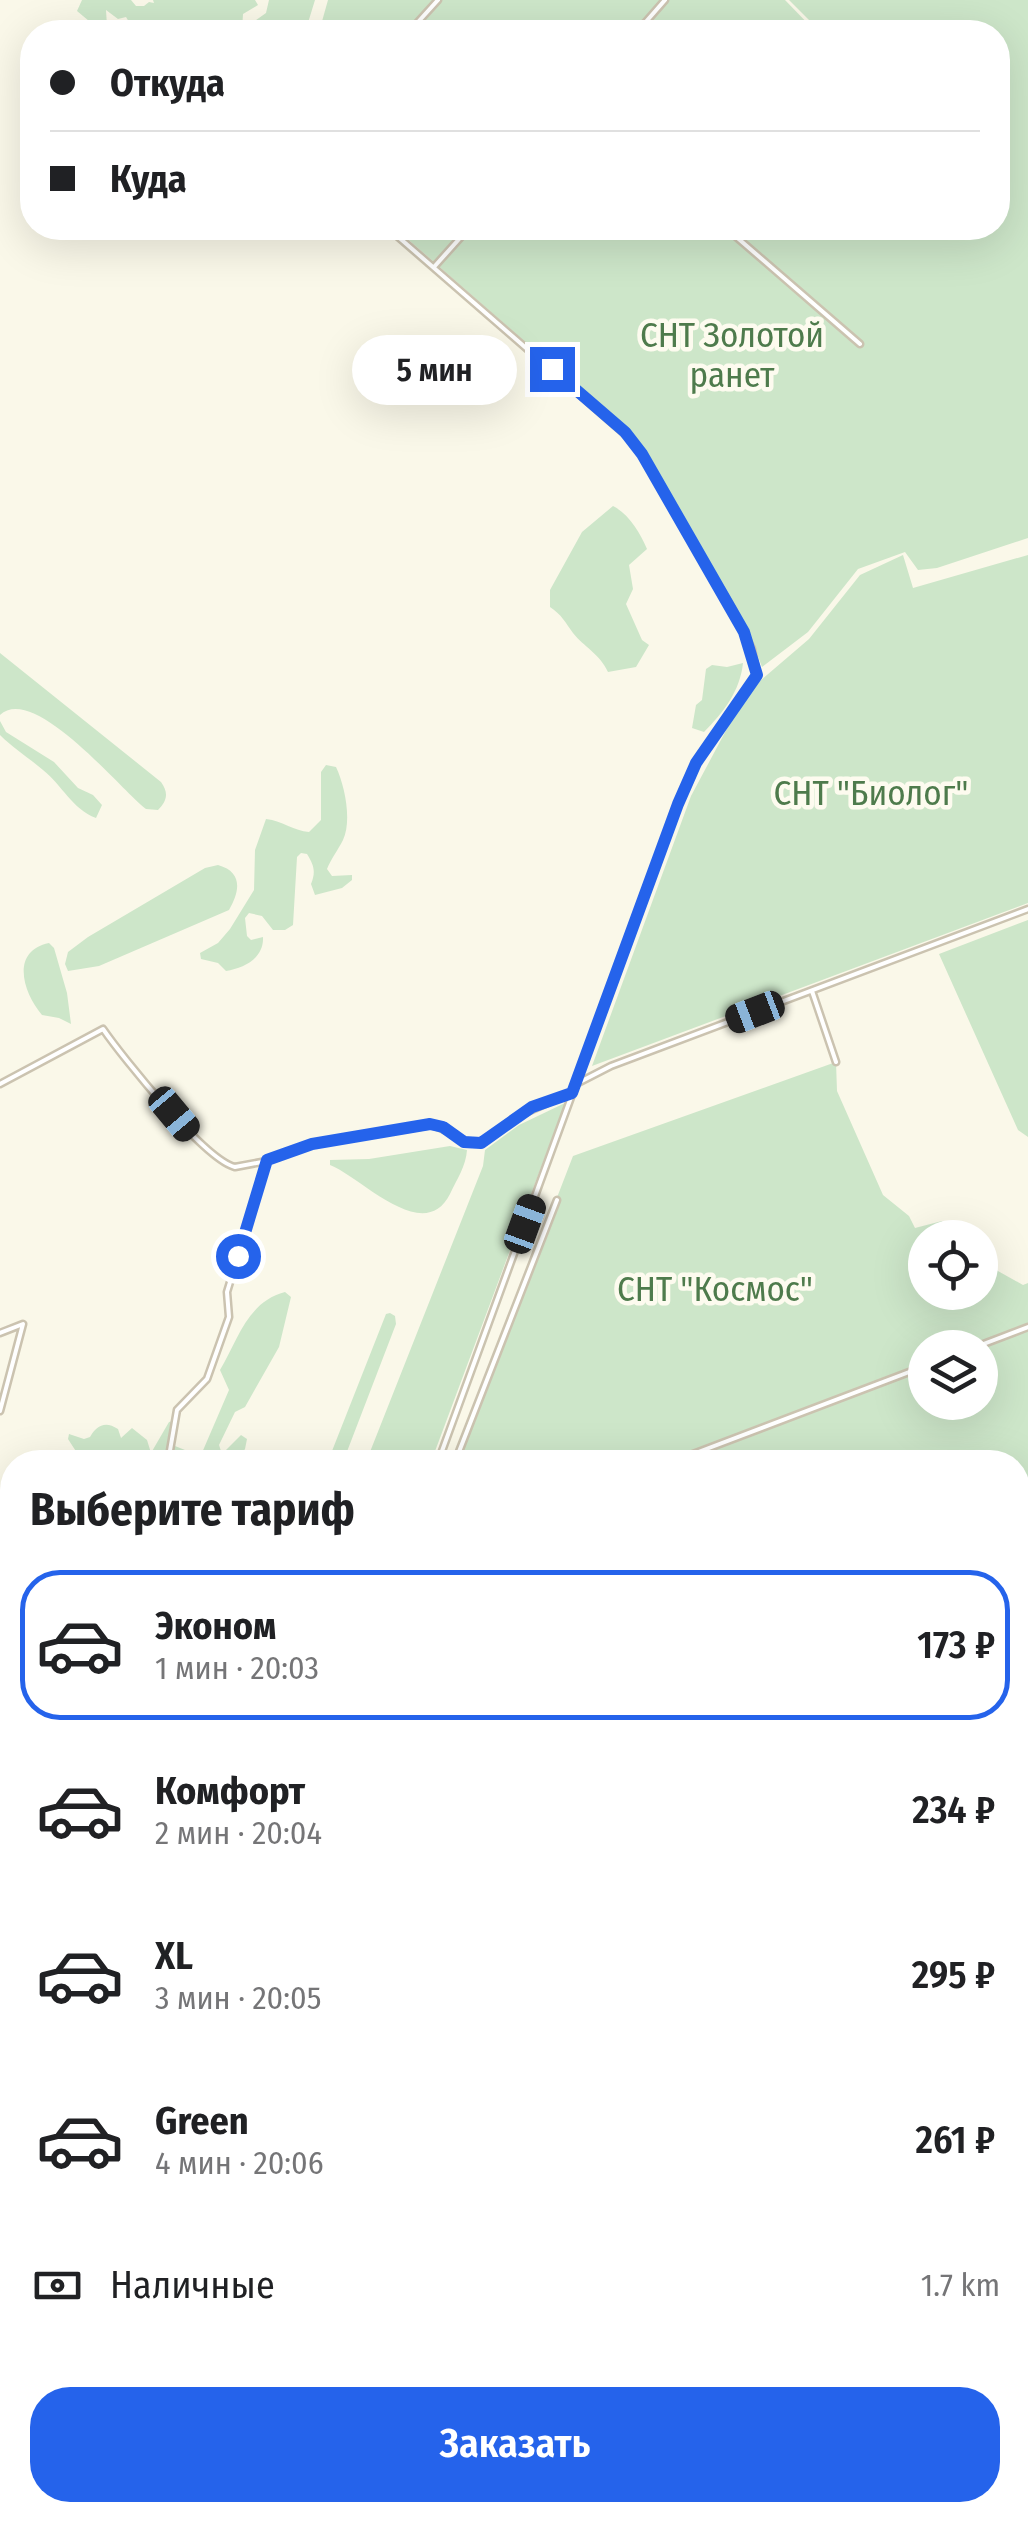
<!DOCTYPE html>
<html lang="ru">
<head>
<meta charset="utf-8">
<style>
	:root { --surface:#fff; --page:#f6f6f6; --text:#202124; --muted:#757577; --line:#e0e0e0; --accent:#2563eb }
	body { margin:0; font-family:"Fira Sans Condensed",sans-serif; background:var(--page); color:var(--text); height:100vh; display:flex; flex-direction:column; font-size:38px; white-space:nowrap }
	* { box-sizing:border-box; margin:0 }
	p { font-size:32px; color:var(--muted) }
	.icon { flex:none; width:55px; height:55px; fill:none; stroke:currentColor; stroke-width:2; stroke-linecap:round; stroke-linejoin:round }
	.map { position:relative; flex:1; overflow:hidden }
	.side { position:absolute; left:0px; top:1450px; width:1030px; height:1072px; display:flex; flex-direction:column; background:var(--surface); border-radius:40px 40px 0 0; box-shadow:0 10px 40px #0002 }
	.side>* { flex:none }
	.guide { position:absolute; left:20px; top:20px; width:990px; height:220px; border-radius:40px; box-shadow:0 10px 40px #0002; display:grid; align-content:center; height:220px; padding:0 30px; background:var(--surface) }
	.buttons { position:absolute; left:908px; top:1220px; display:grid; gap:20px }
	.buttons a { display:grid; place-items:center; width:90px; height:90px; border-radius:50%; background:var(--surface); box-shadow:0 10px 40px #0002; font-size:50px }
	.end { position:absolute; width:45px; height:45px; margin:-22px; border:12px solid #2563eb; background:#fff; box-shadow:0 0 0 5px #fff }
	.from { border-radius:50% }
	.bubble { position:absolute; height:70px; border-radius:35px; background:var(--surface); box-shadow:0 10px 40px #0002; font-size:32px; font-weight:600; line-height:70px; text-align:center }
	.car { position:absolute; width:30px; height:60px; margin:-30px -15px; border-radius:12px; box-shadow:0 0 8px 2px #0007; background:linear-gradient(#222 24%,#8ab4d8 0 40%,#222 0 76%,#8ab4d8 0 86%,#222 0) }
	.guide b { display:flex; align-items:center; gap:35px; height:95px; font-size:38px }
	.guide b+b { border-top:2px solid var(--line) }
	.guide i { width:25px; height:25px; background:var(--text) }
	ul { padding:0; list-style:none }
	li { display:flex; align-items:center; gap:30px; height:150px; margin:0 20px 15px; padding:0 10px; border:5px solid transparent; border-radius:40px }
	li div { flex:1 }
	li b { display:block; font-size:38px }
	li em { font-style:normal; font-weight:600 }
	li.current { border-color:var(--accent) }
	li>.icon { width:90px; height:90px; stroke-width:1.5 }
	h2 { padding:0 30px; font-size:45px; line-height:120px }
	.pay { display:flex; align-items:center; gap:25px; height:110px; padding:0 30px; font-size:38px }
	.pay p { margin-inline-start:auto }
	.cta { display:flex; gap:20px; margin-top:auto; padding:20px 30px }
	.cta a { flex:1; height:115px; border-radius:40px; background:var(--accent); color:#fff; font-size:40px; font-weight:600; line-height:115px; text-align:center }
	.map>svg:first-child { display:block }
</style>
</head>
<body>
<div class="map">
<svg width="1028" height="2522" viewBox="0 0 1028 2522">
	<rect width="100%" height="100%" fill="#faf8e9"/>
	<path fill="#cde6c9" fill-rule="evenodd" d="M82,0H131L136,6H144L149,2L154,3L153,0H255L258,5L243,14L242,30L266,13L269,0H315L307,26L291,22L286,28L287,32H135L126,17L118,19L106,10L107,26L101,31L77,11Z
		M328,0H785L816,32H319Z
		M789,0H1028V538L937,568L918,570L905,552L858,569L808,632L762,667L746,626L637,440L395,228H998V32H821Z
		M613,506C629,514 640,533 647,549L629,565L633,589L626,604L642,640L649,645L636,667L608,672C600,654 584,647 573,633C565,622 562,615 550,607V590L582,532Z
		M903,555L913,588L1028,555V903L592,1066L691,796L746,693L809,639L860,575Z
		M0,653L161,782C169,793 167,801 158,810L146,809C121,790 34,683 0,715Z
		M743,663C740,691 724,712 704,732L692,728L696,705L702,700L706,669L712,665L727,667Z
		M0,721L6,732L54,762L78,788L93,795L102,805L96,818C72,809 62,785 43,770C29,758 14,749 0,735Z
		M326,765L336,767C345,786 352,821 343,840C338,850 331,859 327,869L332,876L352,875V880L342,888L315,895L311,884C316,872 314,865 307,854L301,853L297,857L293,925L285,930H273L262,916L249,913L245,918L247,936L251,940L263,937C264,958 245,968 226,971L218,963L201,959L200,953L218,943L230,929L254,890L255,850L266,819C283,821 294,831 309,832L321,820V772Z
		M218,865C243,872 240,891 229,910L99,966L68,971L65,964L68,952L88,937L205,868Z
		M1028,920V1137L1018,1130L939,954Z
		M49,943L54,948L67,993L71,1024L59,1018L42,1015C23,993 10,951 49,943Z
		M836,1062L837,1091L883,1195L909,1216L915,1228L942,1221L951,1237L925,1238V1292H980V1261L1023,1285L1028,1283V1525L1018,1526V1462H455L573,1156ZM925,1348H980V1402H925Z
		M565,1103L431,1462H366L483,1166L485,1150L519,1125Z
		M450,1146L467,1150C466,1166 457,1179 450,1194C424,1246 361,1177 330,1165V1160L369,1159Z
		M285,1292L291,1297L279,1347L245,1407L235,1412L219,1445L222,1454L241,1435L247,1439L245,1449L236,1462H198L229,1390L220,1370C238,1340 247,1302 285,1292Z
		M390,1313L395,1316L396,1324L343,1462H282L289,1456H322L332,1451L386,1314Z
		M173,1421L170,1444L185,1450L183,1462H84V1458L79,1456L68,1439L69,1434L84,1439L90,1437C96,1426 105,1420 118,1429L121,1438L132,1428L147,1440L151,1453L169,1422Z
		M0,2198L12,2218V2371L0,2398Z
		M33,2510H163L171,2522H28Z"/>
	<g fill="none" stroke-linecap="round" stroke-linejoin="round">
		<defs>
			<path id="minor" d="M409,32L438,0
				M637,32L665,0
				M388,228L634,442L733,610L752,649L757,675L696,763L678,804L438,1462
				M726,228L860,344
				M434,267L469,228
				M812,991L836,1062
				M0,1084L103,1029C123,1058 205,1160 235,1167L267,1161L312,1144L431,1125C450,1129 460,1144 481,1143L514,1118L570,1093
				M576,1084L611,1066L1028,909
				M0,1333L23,1324L0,1411
				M973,1348L1028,1327
				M168,1462L177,1410L207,1379L229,1317L227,1292L267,1161
				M455,1462L557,1200
				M672,1462L925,1366
				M0,1500L12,1506
				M0,2409L12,2382
				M817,2510L824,2522
				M676,2522V2510
				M864,2522L918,2510"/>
			<path id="primary" d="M0,2085L12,2109
				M0,2097L12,2121
				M245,2510L253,2522
				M252,2510L260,2522"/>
		</defs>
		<use href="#minor" stroke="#cbc3b0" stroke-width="9"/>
		<use href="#primary" stroke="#dad7d2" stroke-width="12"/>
		<use href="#minor" stroke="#fff" stroke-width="4"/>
		<use href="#primary" stroke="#f0e8aa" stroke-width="8"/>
	</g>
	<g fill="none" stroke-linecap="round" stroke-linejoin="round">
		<path stroke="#2563eb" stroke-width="12" d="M238,1256L267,1160L312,1144L430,1124L443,1127L464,1142L481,1143L532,1107L572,1093L678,804L696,763L757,675L744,632L642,454L625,432L552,369"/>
	</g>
	<g text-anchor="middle" stroke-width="9" stroke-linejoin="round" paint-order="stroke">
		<g font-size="35" fill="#4e7b4c" stroke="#fdfbef">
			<text x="732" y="347">СНТ Золотой<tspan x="732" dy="40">ранет</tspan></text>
			<text x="871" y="805">СНТ "Биолог"</text>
			<text x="715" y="1301">СНТ "Космос"</text>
		</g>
	</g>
</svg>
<div class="buttons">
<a><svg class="icon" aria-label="locate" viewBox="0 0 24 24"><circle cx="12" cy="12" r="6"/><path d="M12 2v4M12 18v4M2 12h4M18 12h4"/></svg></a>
<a><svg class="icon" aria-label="layers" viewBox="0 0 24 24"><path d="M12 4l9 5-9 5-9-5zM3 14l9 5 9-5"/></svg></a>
</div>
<i class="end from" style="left:238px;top:1256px"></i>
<i class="end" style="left:552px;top:369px"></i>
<div class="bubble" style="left:352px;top:335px;width:165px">5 мин</div>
<i class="car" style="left:755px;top:1012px;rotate:249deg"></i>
<i class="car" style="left:174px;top:1114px;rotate:140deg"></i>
<i class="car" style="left:525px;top:1224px;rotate:20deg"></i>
<div class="guide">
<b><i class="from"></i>Откуда</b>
<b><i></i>Куда</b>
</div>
<section class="side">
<h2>Выберите тариф</h2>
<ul>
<li class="current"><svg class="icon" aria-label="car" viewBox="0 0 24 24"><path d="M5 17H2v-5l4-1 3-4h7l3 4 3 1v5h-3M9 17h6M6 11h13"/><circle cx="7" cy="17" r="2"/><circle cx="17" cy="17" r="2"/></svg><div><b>Эконом</b><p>1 мин · 20:03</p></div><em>173 ₽</em></li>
<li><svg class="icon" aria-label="car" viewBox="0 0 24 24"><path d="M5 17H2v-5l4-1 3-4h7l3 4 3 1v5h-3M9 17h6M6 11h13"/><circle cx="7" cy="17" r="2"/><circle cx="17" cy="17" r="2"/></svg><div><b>Комфорт</b><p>2 мин · 20:04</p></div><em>234 ₽</em></li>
<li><svg class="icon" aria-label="car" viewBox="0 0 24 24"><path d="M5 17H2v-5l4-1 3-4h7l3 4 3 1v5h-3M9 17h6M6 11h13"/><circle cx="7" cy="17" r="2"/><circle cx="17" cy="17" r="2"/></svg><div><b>XL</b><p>3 мин · 20:05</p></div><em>295 ₽</em></li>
<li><svg class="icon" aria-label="car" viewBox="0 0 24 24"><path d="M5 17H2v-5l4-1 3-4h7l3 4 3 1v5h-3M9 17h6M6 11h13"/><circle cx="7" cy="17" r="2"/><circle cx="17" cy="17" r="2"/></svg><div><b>Green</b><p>4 мин · 20:06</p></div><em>261 ₽</em></li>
</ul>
<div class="pay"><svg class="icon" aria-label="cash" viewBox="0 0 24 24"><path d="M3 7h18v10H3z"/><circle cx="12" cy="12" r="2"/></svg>Наличные<p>1.7 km</p></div>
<div class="cta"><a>Заказать</a></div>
</section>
</div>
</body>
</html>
